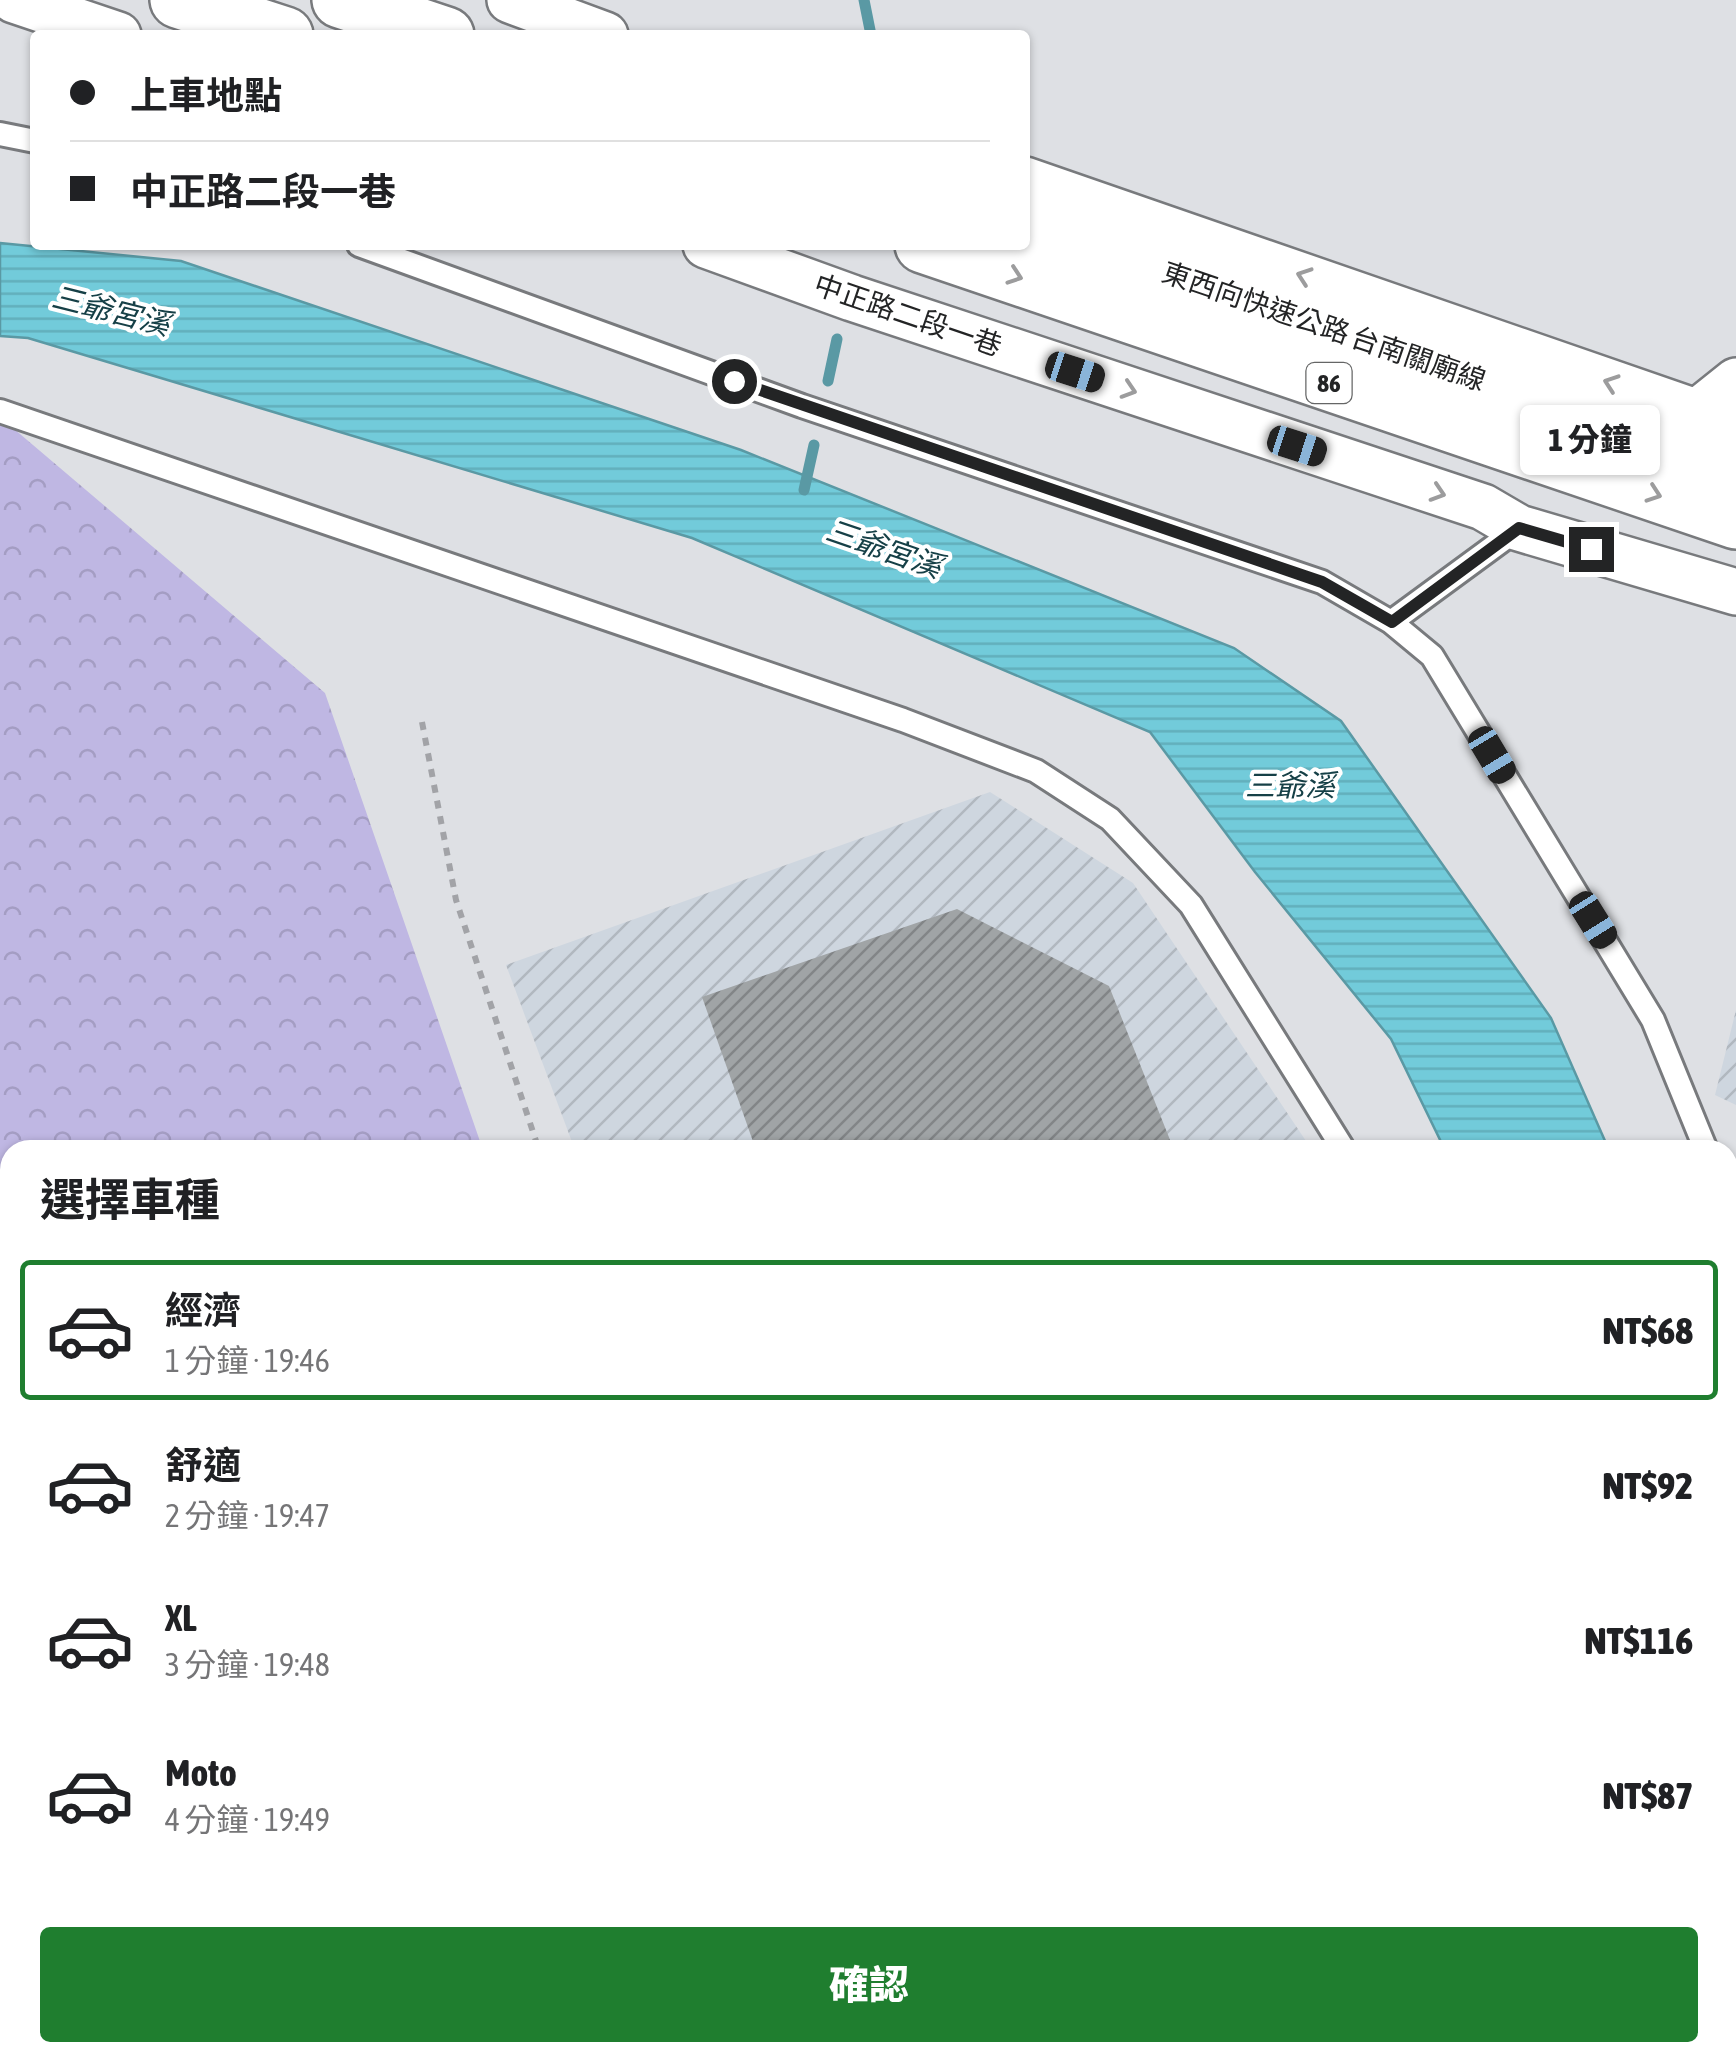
<!DOCTYPE html>
<html lang="zh-TW">
<head>
<meta charset="utf-8">
<style>
	:root { --surface:#fff; --page:#f6f6f6; --text:#202124; --muted:#757577; --line:#e0e0e0; --accent:#1f7e2f }
	body { margin:0; font-family:"Asap Condensed","Noto Sans TC",sans-serif; background:var(--page); color:var(--text); height:100vh; display:flex; flex-direction:column; font-size:38px; white-space:nowrap }
	* { box-sizing:border-box; margin:0 }
	p { font-size:32px; color:var(--muted) }
	.icon { flex:none; width:55px; height:55px; fill:none; stroke:currentColor; stroke-width:2; stroke-linecap:round; stroke-linejoin:round }
	.map { position:relative; flex:1; overflow:hidden }
	.sheet { position:absolute; left:0px; top:1140px; width:1738px; height:922px; display:flex; flex-direction:column; background:var(--surface); border-radius:30px 30px 0 0; box-shadow:0 2px 8px #0004 }
	.sheet>* { flex:none }
	.hud { position:absolute; left:30px; top:30px; width:1000px; height:220px; border-radius:10px; box-shadow:0 2px 8px #0004; display:grid; align-content:center; height:220px; padding:0 40px; background:var(--surface) }
	.end { position:absolute; width:45px; height:45px; margin:-22px; border:12px solid #232425; background:#fff; box-shadow:0 0 0 5px #fff }
	.from { border-radius:50% }
	.bubble { position:absolute; height:70px; border-radius:10px; background:var(--surface); box-shadow:0 2px 8px #0004; font-size:32px; font-weight:800; line-height:70px; text-align:center }
	.car { position:absolute; width:30px; height:60px; margin:-30px -15px; border-radius:12px; box-shadow:0 0 8px 2px #0007; background:linear-gradient(#222 24%,#8ab4d8 0 40%,#222 0 76%,#8ab4d8 0 86%,#222 0) }
	.hud b { display:flex; align-items:center; gap:35px; height:95px; font-size:38px }
	.hud b+b { border-top:2px solid var(--line) }
	.hud i { width:25px; height:25px; background:var(--text) }
	ul { padding:0; list-style:none }
	li { display:flex; align-items:center; gap:30px; height:140px; margin:0 20px 15px; padding:0 20px; border:5px solid transparent; border-radius:10px }
	li div { flex:1 }
	li b { display:block; font-size:38px }
	li em { font-style:normal; font-weight:800 }
	li.selected { border-color:var(--accent) }
	li>.icon { width:90px; height:90px; stroke-width:1.5 }
	h2 { padding:0 40px; font-size:45px; line-height:120px }
	.button { display:flex; gap:20px; margin-top:auto; padding:20px 40px }
	.button a { flex:1; height:115px; border-radius:10px; background:var(--accent); color:#fff; font-size:40px; font-weight:800; line-height:115px; text-align:center }
	.map>svg:first-child { display:block }
</style>
</head>
<body>
<div class="map">
<svg width="1736" height="2062" viewBox="0 0 1736 2062">
	<defs>
		<pattern id="industrial-furrows" width="10" height="10" patternUnits="userSpaceOnUse" patternTransform="scale(2.5)"><rect width="10" height="10" fill="#ced6df"/><path d="M-1 1l2-2M0 10L10 0M9 11l2-2" fill="none" stroke="#b1b8bf"/></pattern>
		<pattern id="forest-crowns" width="20" height="18" patternUnits="userSpaceOnUse" patternTransform="scale(2.5)"><rect width="20" height="18" fill="#bfb7e3"/><path d="M2 6a3 3 0 1 1 6 0M12 15a3 3 0 1 1 6 0" fill="none" stroke="#a49dc3"/></pattern>
		<pattern id="water-rules" width="6" height="5" patternUnits="userSpaceOnUse" patternTransform="scale(2.5)"><rect width="6" height="5" fill="#72cbda"/><path d="M0 2.5h6" fill="none" stroke="#62aebb"/></pattern>
		<pattern id="building-hatch" width="6" height="6" patternUnits="userSpaceOnUse" patternTransform="scale(2.5)"><rect width="6" height="6" fill="#a0a4a6"/><path d="M-1 1l2-2M0 6l6-6M5 7l2-2" fill="none" stroke="#828587"/></pattern>
	</defs>
	<rect width="100%" height="100%" fill="#dee0e4"/>
	<path fill="url(#industrial-furrows)" d="M990,792L1133,883L1312,1150H575L506,965Z
		M1736,1010V1105L1715,1095Z
		M670,2052H1626L1633,2062H662Z"/>
	<path fill="url(#forest-crowns)" d="M0,417L325,693L483,1150H10V2052H577L589,2062H0Z"/>
	<path fill="url(#water-rules)" stroke="#5a99a4" stroke-width="2.5" d="M0,243L181,261L741,450L1234,648L1341,721L1551,1018L1609,1150H1445L1391,1039L1255,872L1150,732L692,538L28,338L0,336Z
		M1728,1807L1736,1822V2024L1728,2012Z"/>
	<g fill="none" stroke-linecap="round" stroke-linejoin="round">
		<path stroke="#5a99a4" stroke-width="11" d="M864,0L871,35
			M828,381L837,339
			M804,490L814,445"/>
	</g>
	<path fill="url(#building-hatch)" d="M957,909L1109,986L1174,1150H756L702,997Z
		M1077,2052H1556L1560,2062H1080Z"/>
	<g fill="none" stroke-linecap="round" stroke-linejoin="round">
		<defs>
			<path id="service" d="M0,134L35,141
				M359,245L802,406L1322,582L1391,622L1432,656L1653,1020L1706,1150
				M0,411L903,720L1036,771L1110,819L1191,905L1344,1150
				M1391,622L1519,528
				M1728,1214L1736,1250
				M1010,2052L1013,2062
				M1658,2052L1665,2062
				M812,2062L817,2052"/>
			<path id="minor" d="M14,0L118,35
				M510,0L605,35
				M1025,180L1736,426
				M706,245L852,298L1483,507L1519,528L1736,592
				M1696,413L1736,381"/>
			<path id="trunk" d="M178,0L285,35
				M340,0L446,35
				M1025,226L1334,328L1736,466
				M923,245L1736,521"/>
		</defs>
		<use href="#service" stroke="#787a7d" stroke-width="28"/>
		<use href="#minor" stroke="#787a7d" stroke-width="50"/>
		<use href="#trunk" stroke="#787a7d" stroke-width="60"/>
		<path stroke="#a2a3a7" stroke-width="6" stroke-dasharray="8 8" stroke-linecap="butt" d="M422,722L456,900L539,1150
			M589,2062L595,2052"/>
		<use href="#service" stroke="#fff" stroke-width="22"/>
		<use href="#minor" stroke="#fff" stroke-width="45"/>
		<use href="#trunk" stroke="#fff" stroke-width="55"/>
	</g>
	<defs><path id="oneway-chevron" d="M-2-3.5L2.5 0L-2 3.5" fill="none" stroke-width="1.6" stroke-linecap="round" stroke-linejoin="round" transform="scale(2.5)"/></defs>
	<g stroke="#9c9c9d">
		<use href="#oneway-chevron" transform="translate(1015 276) rotate(19)"/>
		<use href="#oneway-chevron" transform="translate(1304 276) rotate(-161)"/>
		<use href="#oneway-chevron" transform="translate(1611 383) rotate(-161)"/>
		<use href="#oneway-chevron" transform="translate(1129 390) rotate(18)"/>
		<use href="#oneway-chevron" transform="translate(1438 493) rotate(18)"/>
		<use href="#oneway-chevron" transform="translate(1654 494) rotate(19)"/>
	</g>
	<g fill="none" stroke-linecap="round" stroke-linejoin="round">
		<path stroke="#232425" stroke-width="12" d="M734,381L1322,582L1392,622L1519,528L1591,549"/>
	</g>
	<g text-anchor="middle" stroke-width="8" stroke-linejoin="round" paint-order="stroke">
		<rect fill="#fff" stroke="#656666" stroke-width="2.5" x="1306.5" y="363" width="45" height="40" rx="8"/>
		<g font-size="25" font-weight="bold" fill="#232425">
			<text x="1329" y="392">86</text>
		</g>
		<g font-size="28" fill="#232425" stroke="#fff">
			<text transform="translate(908 315) rotate(19)" y="10">中正路二段一巷</text>
			<text transform="translate(1324 326) rotate(19)" y="10">東西向快速公路 台南關廟線</text>
		</g>
		<g font-size="30" font-style="italic" fill="#164047" stroke="#fff">
			<text transform="translate(111 311) rotate(14)" y="10">三爺宮溪</text>
			<text transform="translate(884 549) rotate(19)" y="10">三爺宮溪</text>
			<text x="1290" y="796">三爺溪</text>
		</g>
	</g>
</svg>
<i class="end from" style="left:734px;top:381px"></i>
<i class="end" style="left:1591px;top:549px"></i>
<div class="bubble" style="left:1520px;top:405px;width:140px">1 分鐘</div>
<i class="car" style="left:1075px;top:372px;rotate:108deg"></i>
<i class="car" style="left:1297px;top:446px;rotate:108deg"></i>
<i class="car" style="left:1492px;top:755px;rotate:149deg"></i>
<i class="car" style="left:1593px;top:920px;rotate:148deg"></i>
<div class="hud">
<b><i class="from"></i>上車地點</b>
<b><i></i>中正路二段一巷</b>
</div>
<section class="sheet">
<h2>選擇車種</h2>
<ul>
<li class="selected"><svg class="icon" aria-label="car" viewBox="0 0 24 24"><path d="M5 17H2v-5l4-1 3-4h7l3 4 3 1v5h-3M9 17h6M6 11h13"/><circle cx="7" cy="17" r="2"/><circle cx="17" cy="17" r="2"/></svg><div><b>經濟</b><p>1 分鐘 · 19:46</p></div><em>NT$68</em></li>
<li><svg class="icon" aria-label="car" viewBox="0 0 24 24"><path d="M5 17H2v-5l4-1 3-4h7l3 4 3 1v5h-3M9 17h6M6 11h13"/><circle cx="7" cy="17" r="2"/><circle cx="17" cy="17" r="2"/></svg><div><b>舒適</b><p>2 分鐘 · 19:47</p></div><em>NT$92</em></li>
<li><svg class="icon" aria-label="car" viewBox="0 0 24 24"><path d="M5 17H2v-5l4-1 3-4h7l3 4 3 1v5h-3M9 17h6M6 11h13"/><circle cx="7" cy="17" r="2"/><circle cx="17" cy="17" r="2"/></svg><div><b>XL</b><p>3 分鐘 · 19:48</p></div><em>NT$116</em></li>
<li><svg class="icon" aria-label="car" viewBox="0 0 24 24"><path d="M5 17H2v-5l4-1 3-4h7l3 4 3 1v5h-3M9 17h6M6 11h13"/><circle cx="7" cy="17" r="2"/><circle cx="17" cy="17" r="2"/></svg><div><b>Moto</b><p>4 分鐘 · 19:49</p></div><em>NT$87</em></li>
</ul>
<div class="button"><a>確認</a></div>
</section>
</div>
</body>
</html>
